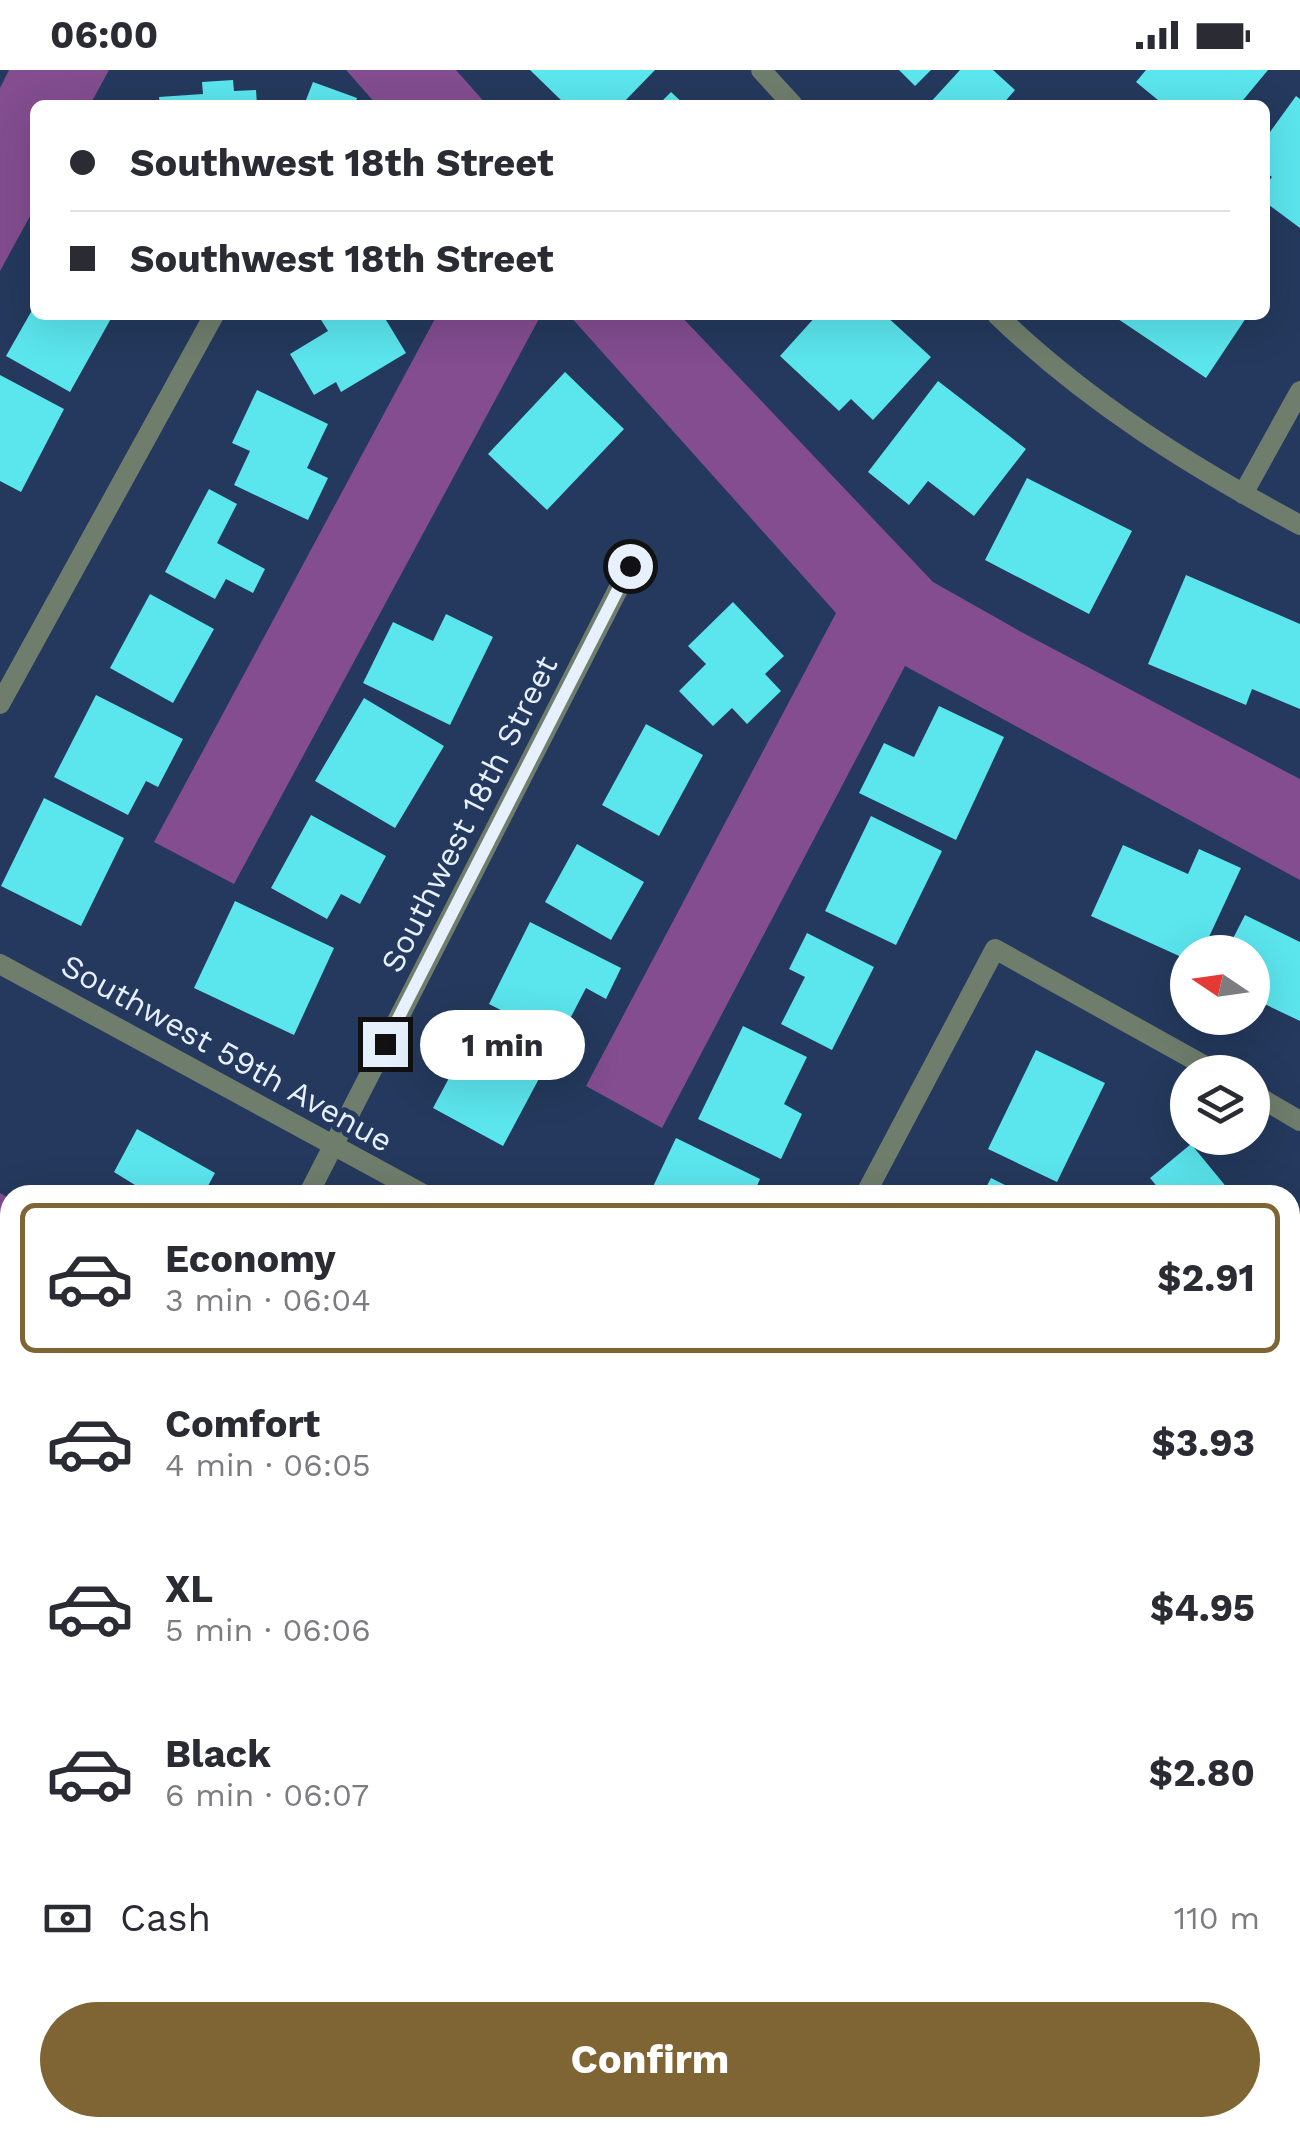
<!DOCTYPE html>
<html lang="en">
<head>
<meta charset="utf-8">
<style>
	:root { --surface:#fff; --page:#f2f2f3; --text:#2b2b33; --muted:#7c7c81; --line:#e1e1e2; --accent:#806534 }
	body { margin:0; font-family:"Work Sans",sans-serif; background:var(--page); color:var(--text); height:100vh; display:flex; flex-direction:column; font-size:38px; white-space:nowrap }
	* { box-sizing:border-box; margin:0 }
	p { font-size:32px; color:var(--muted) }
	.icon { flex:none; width:55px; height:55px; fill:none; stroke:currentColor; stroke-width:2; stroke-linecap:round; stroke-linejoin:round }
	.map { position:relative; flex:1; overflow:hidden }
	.sheet { position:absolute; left:0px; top:1115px; width:1300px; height:952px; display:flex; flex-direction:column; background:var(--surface); border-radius:30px 30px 0 0; box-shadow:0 10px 40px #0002 }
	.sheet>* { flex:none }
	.banner { position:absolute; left:30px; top:30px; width:1240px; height:220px; border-radius:15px; box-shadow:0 10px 40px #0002; display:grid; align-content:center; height:220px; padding:0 40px; background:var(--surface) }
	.needle { width:65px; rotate:283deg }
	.controls { position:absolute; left:1170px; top:865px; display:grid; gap:20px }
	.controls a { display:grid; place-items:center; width:100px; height:100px; border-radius:50%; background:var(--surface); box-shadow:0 10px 40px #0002; font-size:50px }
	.end { position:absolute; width:45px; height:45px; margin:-22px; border:12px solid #e7f0fd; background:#111; box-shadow:0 0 0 5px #111 }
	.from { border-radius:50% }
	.bubble { position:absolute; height:70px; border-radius:35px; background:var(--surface); box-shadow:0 10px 40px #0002; font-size:32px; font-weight:700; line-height:70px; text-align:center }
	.banner b { display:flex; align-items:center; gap:35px; height:95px; font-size:38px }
	.banner b+b { border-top:2px solid var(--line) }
	.banner i { width:25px; height:25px; background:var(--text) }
	ul { padding:18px 0 0; list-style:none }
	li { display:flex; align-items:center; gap:30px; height:150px; margin:0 20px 15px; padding:0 20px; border:5px solid transparent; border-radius:15px }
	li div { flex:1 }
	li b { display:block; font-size:38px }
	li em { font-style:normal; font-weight:700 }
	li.on { border-color:var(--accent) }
	li>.icon { width:90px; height:90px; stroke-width:1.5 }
	.pay { display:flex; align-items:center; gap:25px; height:110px; padding:0 40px; font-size:38px }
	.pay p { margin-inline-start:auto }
	.cta { display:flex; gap:20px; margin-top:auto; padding:20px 40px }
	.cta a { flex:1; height:115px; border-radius:60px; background:var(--accent); color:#fff; font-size:40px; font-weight:700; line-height:115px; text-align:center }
	.status { display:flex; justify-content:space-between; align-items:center; height:70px; padding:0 50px; background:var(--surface); direction:ltr }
	.status svg { height:28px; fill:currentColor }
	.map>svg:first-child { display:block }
</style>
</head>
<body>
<div class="status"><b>06:00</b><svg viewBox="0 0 49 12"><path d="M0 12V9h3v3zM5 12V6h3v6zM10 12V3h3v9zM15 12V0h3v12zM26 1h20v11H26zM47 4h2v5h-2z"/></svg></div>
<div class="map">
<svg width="1300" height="2066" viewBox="0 0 1300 2066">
	<rect width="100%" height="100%" fill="#24395d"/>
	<path fill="#834d8f" d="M9,0H109L90,35H35V137L0,201V18Z
		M346,0H456L487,35H377Z
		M437,245H541L234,814L154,772Z
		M569,245H680L933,512L1025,564L1300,709V810L905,596L662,1058L586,1016L836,543Z
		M0,1123L10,1129V1267L0,1286Z
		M1300,1205V1353L1290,1359V1210Z
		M68,2058H171L167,2066H64Z
		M680,2058H809L804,2066H675Z"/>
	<path fill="#5be5ed" d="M530,0H655L621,35H566Z
		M899,0H931L915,16Z
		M960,0H993L1015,20L1002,35H928Z
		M1146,0H1268L1239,35H1164L1136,12Z
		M233,10L234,21L256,20L257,35H160L159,27L203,24L202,12Z
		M313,12L357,28L355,35H304Z
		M671,22L685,35H658Z
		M1296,26L1300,29V158L1265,132V116L1272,107L1265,102V69Z
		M35,235V245H113L70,322L6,286Z
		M318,245H383L406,283L341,322L336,312L314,325L290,284L328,261Z
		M817,245H885L931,287L873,350L851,329L839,341L780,286Z
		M1121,245H1248L1206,308L1118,249Z
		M565,302L624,359L547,440L488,384Z
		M0,305L64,339L21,422L0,411Z
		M938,311L1026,379L974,446L928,411L909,435L868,402Z
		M257,320L328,354L307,398L328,408L308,450L234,415L250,381L232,373Z
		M1027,408L1132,461L1089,544L985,490Z
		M209,419L237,434L217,473L265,499L253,523L226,509L215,529L165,502Z
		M1186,505L1300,554V639L1252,619L1246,635L1148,594Z
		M150,524L214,559L173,633L110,598Z
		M733,532L784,586L765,604L781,621L747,654L732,638L713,656L679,621L706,594L688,576Z
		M446,544L493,567L450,655L363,613L393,552L433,571Z
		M96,625L183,669L158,717L146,711L128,745L54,707Z
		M364,628L444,676L395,758L315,711Z
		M939,636L1004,667L956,770L859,723L884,673L914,687Z
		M646,654L703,685L659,766L602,735Z
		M44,728L124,768L81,856L1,816Z
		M311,745L386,786L360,834L341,824L327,849L271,818Z
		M871,746L942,781L896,875L825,841Z
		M577,774L644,812L611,870L545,832Z
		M1123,775L1188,804L1199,779L1241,798L1202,882H1188V890L1091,846Z
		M235,831L334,878L294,965L194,918Z
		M1245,845L1300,872V951L1252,928V882H1226Z
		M530,852L621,898L606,929L586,918L559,970L489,934Z
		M807,863L874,897L832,980L781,954L805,907L789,899Z
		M743,956L807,987L784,1034L802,1044L781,1089L698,1049Z
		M472,965L542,1003L503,1076L433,1038Z
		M1036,980L1105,1013L1057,1112L988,1079Z
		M137,1059L215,1103L203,1125H129L135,1115L114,1102Z
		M676,1068L760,1109L753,1125H649Z
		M1191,1074L1233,1125H1164L1150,1108Z
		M991,1108L1025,1125H982Z
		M1300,1384V1466L1290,1449V1389Z
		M10,1397V1454L0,1448V1414Z
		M0,1491L10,1497V1543L0,1561Z
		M1300,1752V1805L1290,1799V1768Z
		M1290,1832L1300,1837V1962L1294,1975L1290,1973Z
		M10,1870V1973L0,1967V1888Z
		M0,2049L17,2066H0Z
		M261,2058H320L315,2066H256Z
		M502,2058H596L611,2066H504L499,2063Z
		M838,2058H966L962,2066H834Z"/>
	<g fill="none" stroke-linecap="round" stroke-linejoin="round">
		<path stroke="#6f7d6c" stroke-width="20" d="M761,0L793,35
			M997,245C1087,332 1190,396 1300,455
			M1243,424L1300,321
			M0,634L214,245
			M0,894L425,1125
			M1252,1023L1300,1051
			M308,1125L630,496
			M865,1125L995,879L1216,1002
			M1290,1629L1300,1615
			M0,1727L10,1708
			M1290,2035L1300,2037
			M407,2066L412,2058
			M1047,2066L1051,2058"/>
	</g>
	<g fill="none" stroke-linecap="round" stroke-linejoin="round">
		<path stroke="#e7f0fd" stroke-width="12" d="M385,974L630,496"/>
	</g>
	<g text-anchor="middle" stroke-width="10" stroke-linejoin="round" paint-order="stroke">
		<g font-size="32" fill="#e7f0fd" stroke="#24395d">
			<text transform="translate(469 744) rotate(-63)" y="11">Southwest 18th Street</text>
			<text transform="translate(227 983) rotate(29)" y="11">Southwest 59th Avenue</text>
		</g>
	</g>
</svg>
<div class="controls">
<a><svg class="needle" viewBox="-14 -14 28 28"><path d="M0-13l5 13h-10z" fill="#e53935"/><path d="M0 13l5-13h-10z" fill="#7c7c81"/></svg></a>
<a><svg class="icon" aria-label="layers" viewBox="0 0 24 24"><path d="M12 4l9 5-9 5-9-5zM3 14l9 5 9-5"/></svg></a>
</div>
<i class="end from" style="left:630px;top:496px"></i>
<i class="end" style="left:385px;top:974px"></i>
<div class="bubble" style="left:420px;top:940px;width:165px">1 min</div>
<div class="banner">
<b><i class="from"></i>Southwest 18th Street</b>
<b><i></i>Southwest 18th Street</b>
</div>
<section class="sheet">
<ul>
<li class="on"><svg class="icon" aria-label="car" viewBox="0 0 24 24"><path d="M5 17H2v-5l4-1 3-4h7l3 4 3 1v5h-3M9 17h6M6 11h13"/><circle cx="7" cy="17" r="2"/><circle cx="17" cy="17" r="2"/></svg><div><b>Economy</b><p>3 min · 06:04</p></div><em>$2.91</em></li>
<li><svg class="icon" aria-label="car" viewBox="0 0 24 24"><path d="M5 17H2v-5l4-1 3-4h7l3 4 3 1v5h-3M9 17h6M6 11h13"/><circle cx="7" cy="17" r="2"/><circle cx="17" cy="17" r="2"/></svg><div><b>Comfort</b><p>4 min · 06:05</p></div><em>$3.93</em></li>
<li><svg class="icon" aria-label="car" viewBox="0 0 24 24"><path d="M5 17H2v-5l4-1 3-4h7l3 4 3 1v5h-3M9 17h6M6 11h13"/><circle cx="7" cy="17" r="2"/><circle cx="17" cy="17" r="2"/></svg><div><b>XL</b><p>5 min · 06:06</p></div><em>$4.95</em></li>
<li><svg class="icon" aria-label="car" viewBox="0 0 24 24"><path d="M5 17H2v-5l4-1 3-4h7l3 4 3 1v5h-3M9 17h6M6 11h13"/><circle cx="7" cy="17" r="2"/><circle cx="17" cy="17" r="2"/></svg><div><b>Black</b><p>6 min · 06:07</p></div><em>$2.80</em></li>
</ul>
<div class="pay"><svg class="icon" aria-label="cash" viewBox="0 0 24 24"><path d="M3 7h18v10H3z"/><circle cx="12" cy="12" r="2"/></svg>Cash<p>110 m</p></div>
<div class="cta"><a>Confirm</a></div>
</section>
</div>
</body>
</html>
